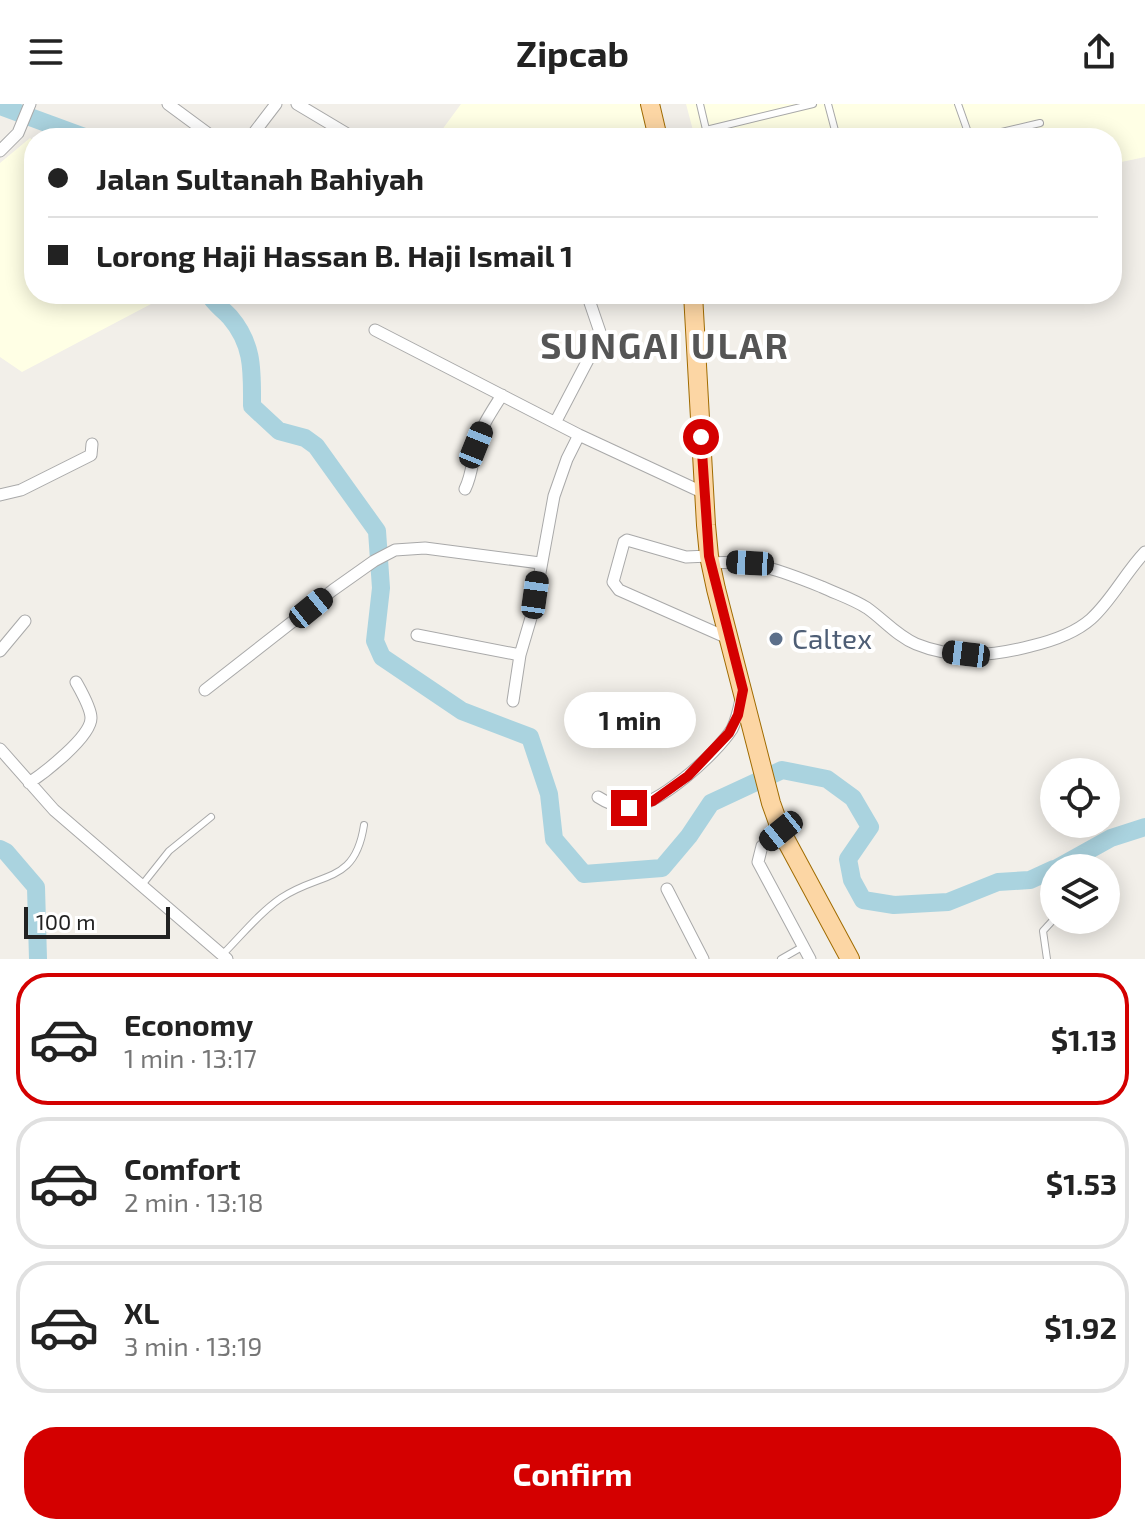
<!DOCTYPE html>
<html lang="en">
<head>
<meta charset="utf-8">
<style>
	:root { --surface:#fff; --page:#f6f6f6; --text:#222; --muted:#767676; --line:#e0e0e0; --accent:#d40000 }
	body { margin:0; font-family:"Exo 2",sans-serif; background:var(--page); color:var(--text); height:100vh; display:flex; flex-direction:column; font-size:30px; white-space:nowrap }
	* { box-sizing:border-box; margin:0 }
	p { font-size:26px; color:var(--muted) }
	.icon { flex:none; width:44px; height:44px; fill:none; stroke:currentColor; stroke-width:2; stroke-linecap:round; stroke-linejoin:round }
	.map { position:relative; height:855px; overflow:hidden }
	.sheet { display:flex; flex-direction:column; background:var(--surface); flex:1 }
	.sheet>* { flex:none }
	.guide { position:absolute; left:24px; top:24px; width:1098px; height:176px; border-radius:32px; box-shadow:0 4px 20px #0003; display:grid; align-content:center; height:176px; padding:0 24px; background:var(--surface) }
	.buttons { position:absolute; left:1040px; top:654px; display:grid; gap:16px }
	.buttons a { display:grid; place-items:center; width:80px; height:80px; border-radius:50%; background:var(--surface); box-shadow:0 4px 20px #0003; font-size:40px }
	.scale { position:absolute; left:24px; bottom:20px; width:146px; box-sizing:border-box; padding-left:8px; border:4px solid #222; border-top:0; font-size:22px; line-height:28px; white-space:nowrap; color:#222; -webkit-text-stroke:6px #fff; paint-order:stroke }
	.end { position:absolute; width:36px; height:36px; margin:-18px; border:10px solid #d40000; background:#fff; box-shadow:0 0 0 4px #fff }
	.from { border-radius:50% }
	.bubble { position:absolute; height:56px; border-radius:28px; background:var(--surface); box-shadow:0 4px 20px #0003; font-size:26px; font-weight:700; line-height:56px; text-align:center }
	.car { position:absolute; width:24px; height:48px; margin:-24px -12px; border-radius:10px; box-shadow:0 0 6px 2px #0007; background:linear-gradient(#222 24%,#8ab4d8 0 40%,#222 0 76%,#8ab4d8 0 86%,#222 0) }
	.guide b { display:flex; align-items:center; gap:28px; height:76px; font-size:30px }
	.guide b+b { border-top:2px solid var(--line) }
	.guide i { width:20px; height:20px; background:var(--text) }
	ul { padding:14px 0 0; list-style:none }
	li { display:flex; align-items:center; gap:24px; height:132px; margin:0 16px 12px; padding:0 8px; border:4px solid var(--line); border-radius:32px }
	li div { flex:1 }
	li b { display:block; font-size:30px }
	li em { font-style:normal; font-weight:700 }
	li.on { border-color:var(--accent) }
	li>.icon { width:72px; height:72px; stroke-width:1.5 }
	.action { display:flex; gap:16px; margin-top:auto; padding:16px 24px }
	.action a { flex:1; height:92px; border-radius:32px; background:var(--accent); color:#fff; font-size:32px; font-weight:700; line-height:92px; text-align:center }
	header { display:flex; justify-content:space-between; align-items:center; height:104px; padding:0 24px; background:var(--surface); font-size:36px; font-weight:700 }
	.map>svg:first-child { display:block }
</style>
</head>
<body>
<header><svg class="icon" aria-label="menu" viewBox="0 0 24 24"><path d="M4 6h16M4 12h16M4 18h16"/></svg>Zipcab<svg class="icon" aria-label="share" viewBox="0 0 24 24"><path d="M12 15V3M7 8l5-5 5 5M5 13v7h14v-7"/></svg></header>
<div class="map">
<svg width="1145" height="855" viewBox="0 0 1145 855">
	<rect width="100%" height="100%" fill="#f2efe9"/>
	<path fill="#ffffe5" d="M461,0H640L648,34H436Z
		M686,0H1145V53L1112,60V34H695Z
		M30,34L34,37V190H170L22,268L0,253V59Z"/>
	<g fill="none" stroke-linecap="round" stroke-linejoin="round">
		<path stroke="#aad3df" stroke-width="18" d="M0,2L87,34
			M209,190C214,200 223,205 230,213C254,241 252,268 252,302L279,327L305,334L316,342L377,427L381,484L375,537L382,553L462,607L530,633L549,690L554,735L584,770L662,764L689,732L711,699L782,666L827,675L853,694L870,723L848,755L852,776L863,796L894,801L948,798L998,778L1030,776L1054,765
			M0,745L6,748L36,783L38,855
			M1057,764L1111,734L1145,723"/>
		<defs>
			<path id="lane" d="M700,0L708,34
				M828,0L837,34
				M958,0L970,34
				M706,26L813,0
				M976,34L1040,19
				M142,781L169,747L211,713
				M222,851C241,832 259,809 281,794C321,767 355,781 364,721
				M781,855L802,843
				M1047,855L1043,827L1054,815"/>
			<path id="street" d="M168,0L214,34
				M297,0L354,34
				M250,34L276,0
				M0,47L18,29L30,0
				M316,191L317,190
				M375,226L579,331L704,389
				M556,317L601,231L587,190
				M465,385C472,371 472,358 476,342C480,324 492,307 502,291
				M0,391L21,386L91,351L92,340
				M709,452L686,453L627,436L624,438L613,478L619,486L730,535
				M710,459C755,456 782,467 822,483C837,490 853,495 867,504C884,516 897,532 916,540C952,555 994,552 1031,542C1052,537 1074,530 1091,515C1112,496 1125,469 1145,448
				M417,531L520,551
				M0,547L25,517
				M205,586L333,486L374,457L395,446L425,444L540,459
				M513,597L520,551L533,507L554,392L567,355L579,331
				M0,645L54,706L227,855
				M29,679C44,669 91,633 91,614C91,604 81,587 76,578
				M598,693C607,699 617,703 628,703C658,703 716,650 732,625C737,615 739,605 741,595
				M781,727L762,742L758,758L810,855
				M667,785L703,855"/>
			<path id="primary" d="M650,0L658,34
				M693,190L706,421L709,452L716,485L771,699L781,727L850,855"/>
		</defs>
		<use href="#lane" stroke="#a9a9a9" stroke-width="8"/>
		<use href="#street" stroke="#a9a9a9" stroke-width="13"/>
		<use href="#primary" stroke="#a06b00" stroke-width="20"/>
		<use href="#lane" stroke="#fff" stroke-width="6"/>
		<use href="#street" stroke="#fff" stroke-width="11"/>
		<use href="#primary" stroke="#fcd6a4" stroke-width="18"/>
	</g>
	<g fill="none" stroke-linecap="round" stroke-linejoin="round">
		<path stroke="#d40000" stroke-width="10" d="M629,704L653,697L688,672L729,629L738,611L743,586L709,452L701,333"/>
	</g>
	<circle fill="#5c6f8a" stroke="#fff" stroke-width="3" cx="776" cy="535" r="8"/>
	<g text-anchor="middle" stroke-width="8" stroke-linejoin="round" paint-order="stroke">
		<g font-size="28" fill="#4e5e75" stroke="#fff" text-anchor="start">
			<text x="792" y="545">Caltex</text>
		</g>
		<g font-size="36" font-weight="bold" letter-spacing="2" fill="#555" stroke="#fff">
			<text x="665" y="255">SUNGAI ULAR</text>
		</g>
	</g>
</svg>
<div class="buttons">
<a><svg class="icon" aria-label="locate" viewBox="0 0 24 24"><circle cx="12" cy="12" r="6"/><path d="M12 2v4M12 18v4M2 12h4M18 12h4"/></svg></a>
<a><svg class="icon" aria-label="layers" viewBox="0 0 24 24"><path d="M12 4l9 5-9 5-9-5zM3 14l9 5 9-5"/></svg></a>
</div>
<div class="scale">100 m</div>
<i class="end from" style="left:701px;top:333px"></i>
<i class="end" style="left:629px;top:704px"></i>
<div class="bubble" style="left:564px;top:588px;width:132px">1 min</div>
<i class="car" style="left:476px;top:341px;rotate:22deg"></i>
<i class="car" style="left:750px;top:459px;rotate:273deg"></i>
<i class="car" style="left:535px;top:491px;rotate:8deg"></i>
<i class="car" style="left:311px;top:504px;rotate:51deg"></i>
<i class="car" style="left:966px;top:550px;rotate:277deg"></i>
<i class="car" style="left:781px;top:727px;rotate:231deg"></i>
<div class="guide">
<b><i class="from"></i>Jalan Sultanah Bahiyah</b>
<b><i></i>Lorong Haji Hassan B. Haji Ismail 1</b>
</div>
</div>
<section class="sheet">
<ul>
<li class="on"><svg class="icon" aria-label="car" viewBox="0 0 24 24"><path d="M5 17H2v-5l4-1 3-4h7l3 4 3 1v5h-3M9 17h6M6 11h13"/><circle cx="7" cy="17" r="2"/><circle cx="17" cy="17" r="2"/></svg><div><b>Economy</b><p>1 min · 13:17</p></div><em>$1.13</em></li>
<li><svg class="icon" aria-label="car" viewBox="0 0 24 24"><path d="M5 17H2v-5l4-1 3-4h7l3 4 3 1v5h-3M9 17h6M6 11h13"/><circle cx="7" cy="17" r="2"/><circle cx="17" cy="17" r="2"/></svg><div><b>Comfort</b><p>2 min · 13:18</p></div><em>$1.53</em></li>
<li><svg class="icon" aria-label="car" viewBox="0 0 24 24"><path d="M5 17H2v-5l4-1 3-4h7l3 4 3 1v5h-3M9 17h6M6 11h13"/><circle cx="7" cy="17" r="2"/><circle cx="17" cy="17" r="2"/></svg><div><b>XL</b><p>3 min · 13:19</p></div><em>$1.92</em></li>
</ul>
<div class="action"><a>Confirm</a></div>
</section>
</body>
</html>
